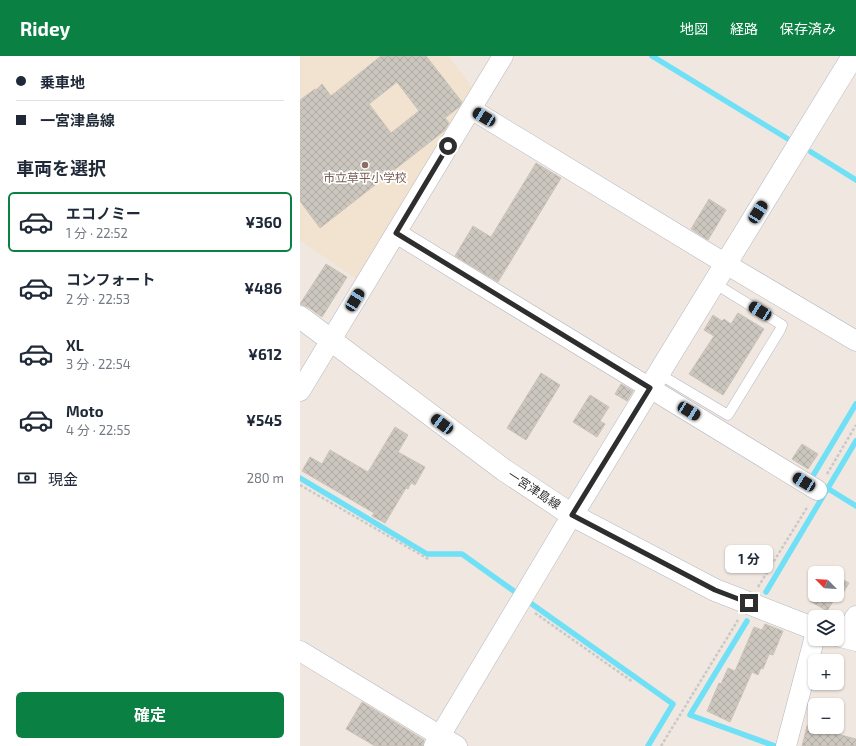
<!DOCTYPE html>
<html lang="ja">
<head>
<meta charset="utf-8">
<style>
	:root { --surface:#fff; --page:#f2f2f3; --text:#1f2937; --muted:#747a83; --line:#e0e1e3; --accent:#0b8043 }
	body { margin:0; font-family:"Exo 2","Noto Sans JP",sans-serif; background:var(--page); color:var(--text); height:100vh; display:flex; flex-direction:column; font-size:15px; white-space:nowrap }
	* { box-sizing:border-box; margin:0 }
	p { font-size:13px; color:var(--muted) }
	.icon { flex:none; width:22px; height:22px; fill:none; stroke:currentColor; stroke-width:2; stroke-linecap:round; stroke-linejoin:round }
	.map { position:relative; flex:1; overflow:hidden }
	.panel { display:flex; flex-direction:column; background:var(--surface); width:300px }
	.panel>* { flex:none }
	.banner { display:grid; align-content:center; height:88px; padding:0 16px; background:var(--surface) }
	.needle { width:26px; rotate:294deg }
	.fabs { position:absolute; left:508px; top:510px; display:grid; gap:8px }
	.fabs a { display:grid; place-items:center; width:36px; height:36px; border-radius:6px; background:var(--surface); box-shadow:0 1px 3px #0004; font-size:20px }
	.end { position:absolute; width:18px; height:18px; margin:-9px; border:5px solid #2e2e2e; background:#fff; box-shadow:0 0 0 2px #fff }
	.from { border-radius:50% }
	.bubble { position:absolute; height:28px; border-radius:6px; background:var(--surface); box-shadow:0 1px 3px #0004; font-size:13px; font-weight:700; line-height:28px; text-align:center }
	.car { position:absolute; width:12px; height:24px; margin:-12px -6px; border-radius:5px; box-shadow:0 0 3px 1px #0007; background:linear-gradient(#222 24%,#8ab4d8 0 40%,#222 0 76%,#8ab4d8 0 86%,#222 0) }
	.banner b { display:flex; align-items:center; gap:14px; height:38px; font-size:15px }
	.banner b+b { border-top:1px solid var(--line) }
	.banner i { width:10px; height:10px; background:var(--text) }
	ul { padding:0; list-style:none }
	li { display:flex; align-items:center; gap:12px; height:60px; margin:0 8px 6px; padding:0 8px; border:2px solid transparent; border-radius:6px }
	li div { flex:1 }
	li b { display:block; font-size:15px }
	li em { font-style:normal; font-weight:700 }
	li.active { border-color:var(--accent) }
	li>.icon { width:36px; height:36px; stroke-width:1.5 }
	h2 { padding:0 16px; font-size:18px; line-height:48px }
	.pay { display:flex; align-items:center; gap:10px; height:44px; padding:0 16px; font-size:15px }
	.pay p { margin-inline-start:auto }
	.cta { display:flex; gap:8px; margin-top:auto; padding:8px 16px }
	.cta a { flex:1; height:46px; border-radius:6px; background:var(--accent); color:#fff; font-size:16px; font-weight:700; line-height:46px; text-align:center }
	header { display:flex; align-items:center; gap:24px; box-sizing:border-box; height:56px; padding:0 20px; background:var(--accent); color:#fff }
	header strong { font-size:19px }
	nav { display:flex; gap:22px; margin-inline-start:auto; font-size:14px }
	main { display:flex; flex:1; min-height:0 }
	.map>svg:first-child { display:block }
</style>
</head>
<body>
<header>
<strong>Ridey</strong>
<nav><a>地図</a><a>経路</a><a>保存済み</a></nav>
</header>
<main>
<section class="panel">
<div class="banner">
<b><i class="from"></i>乗車地</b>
<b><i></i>一宮津島線</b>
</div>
<h2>車両を選択</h2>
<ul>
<li class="active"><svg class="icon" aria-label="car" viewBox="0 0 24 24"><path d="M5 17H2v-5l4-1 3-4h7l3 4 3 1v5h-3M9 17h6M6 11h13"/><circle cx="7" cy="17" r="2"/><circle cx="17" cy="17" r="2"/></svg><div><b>エコノミー</b><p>1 分 · 22:52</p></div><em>¥360</em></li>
<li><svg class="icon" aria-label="car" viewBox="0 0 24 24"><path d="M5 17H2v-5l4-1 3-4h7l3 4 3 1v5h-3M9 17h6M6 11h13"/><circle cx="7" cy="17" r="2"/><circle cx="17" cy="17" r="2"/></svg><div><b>コンフォート</b><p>2 分 · 22:53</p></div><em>¥486</em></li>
<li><svg class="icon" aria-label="car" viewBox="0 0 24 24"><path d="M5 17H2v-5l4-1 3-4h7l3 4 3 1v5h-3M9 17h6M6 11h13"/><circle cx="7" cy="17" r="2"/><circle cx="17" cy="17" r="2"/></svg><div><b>XL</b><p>3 分 · 22:54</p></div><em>¥612</em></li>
<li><svg class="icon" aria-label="car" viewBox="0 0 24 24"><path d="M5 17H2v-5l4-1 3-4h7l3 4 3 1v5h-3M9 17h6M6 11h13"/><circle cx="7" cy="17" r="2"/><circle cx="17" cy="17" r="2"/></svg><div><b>Moto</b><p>4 分 · 22:55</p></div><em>¥545</em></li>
</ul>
<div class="pay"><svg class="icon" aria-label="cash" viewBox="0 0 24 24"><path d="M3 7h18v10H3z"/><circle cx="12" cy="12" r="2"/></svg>現金<p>280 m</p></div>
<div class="cta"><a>確定</a></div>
</section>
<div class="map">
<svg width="556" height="690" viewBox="0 0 556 690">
	<defs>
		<pattern id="building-cross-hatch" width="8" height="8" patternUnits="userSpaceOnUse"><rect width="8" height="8" fill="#cbc6be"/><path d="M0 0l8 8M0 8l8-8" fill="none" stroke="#afaaa4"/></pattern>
	</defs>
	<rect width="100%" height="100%" fill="#f0e7e0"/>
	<path fill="#f1e3cf" d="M0,0H148L175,35L59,225L0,184Z"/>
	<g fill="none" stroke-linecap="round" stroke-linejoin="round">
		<path stroke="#6fe0f6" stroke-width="5.5" d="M352,0L488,83
			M511,96L556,124
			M0,422L127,498H162L218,538
			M509,422L511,423L556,348
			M527,432L556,450
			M466,536L556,385
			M229,546L373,648L348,690
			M447,565L390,659L475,690"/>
	</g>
	<path fill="url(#building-cross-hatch)" stroke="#ccc3b9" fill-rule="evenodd" d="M81,0H126L162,46L159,51L145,62L149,67L144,75L20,172L0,145V44L15,33L16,34L22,28L31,40ZM97,26L119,55L91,77L69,48Z
		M236,107L261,122L198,226L155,200L173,170L191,181Z
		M409,143L426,154L408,184L391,173Z
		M26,208L47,221L22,261L8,251L0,248Z
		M438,257L464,273L423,339L389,318L414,280L404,274L413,259L422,265L424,263L431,268Z
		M241,317L260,329L226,384L207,372Z
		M321,328L333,335L327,345L315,338Z
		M290,339L309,351L300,365L305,368L297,381L273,366Z
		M95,371L108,379L98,396L125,411L115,429L111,427L108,433L106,432L85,467L72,460L74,457L2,415L10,401L22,408L30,394L68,416Z
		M502,388L518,398L508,413L492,403Z
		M537,520L549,527L539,544L535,542L527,555L510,545L515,536V539H537Z
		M465,568L483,575L473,599L469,598L463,613L461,612L458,619L452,616L430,666L407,655L419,627L421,628L428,612L435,615L454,571L462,574Z
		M62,646L124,684L123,690H75L46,673Z
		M507,670L556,683V690H502Z"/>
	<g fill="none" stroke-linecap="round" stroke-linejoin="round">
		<defs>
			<path id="lane" d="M359,318L428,359L480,274L482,269L414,227"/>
			<path id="street" d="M171,53L426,208L556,285
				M96,177L517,434
				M0,335L203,0
				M543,581L556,560
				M0,595L157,690
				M134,690L272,459
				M486,690L515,580"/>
			<path id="secondary" d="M0,261L204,414L272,459L415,534L515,573
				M272,459L553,0
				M537,579L556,584"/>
		</defs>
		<use href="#lane" stroke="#b4b8c2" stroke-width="11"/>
		<use href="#street" stroke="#b4b8c2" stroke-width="21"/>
		<use href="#secondary" stroke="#b4b8c2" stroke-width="23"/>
		<path stroke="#c9c9c9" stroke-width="2.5" stroke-dasharray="3 2" stroke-linecap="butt" d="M527,418L556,369
			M0,429L130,504
			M458,531L508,450
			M235,557L333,626
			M361,690L438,564"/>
		<use href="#lane" stroke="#fff" stroke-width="10"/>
		<use href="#street" stroke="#fff" stroke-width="20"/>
		<use href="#secondary" stroke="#fff" stroke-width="22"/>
	</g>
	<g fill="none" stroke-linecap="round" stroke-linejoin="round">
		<path stroke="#2e2e2e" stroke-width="5" d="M148,90L96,177L350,332L272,459L415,534L449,547"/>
	</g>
	<circle fill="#8d6e63" stroke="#fff" stroke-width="1.5" cx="65" cy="109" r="4"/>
	<g text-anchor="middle" stroke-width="3.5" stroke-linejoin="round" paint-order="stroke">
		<g font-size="12" fill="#785e54" stroke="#fff">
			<text x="65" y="126">市立草平小学校</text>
		</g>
		<g font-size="12" fill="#2e2e2e" stroke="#fff">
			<text transform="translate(234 434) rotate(33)" y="4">一宮津島線</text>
		</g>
	</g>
</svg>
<div class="fabs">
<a><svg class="needle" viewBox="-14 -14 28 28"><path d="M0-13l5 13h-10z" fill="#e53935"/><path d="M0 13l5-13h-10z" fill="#747a83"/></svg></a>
<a><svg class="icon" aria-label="layers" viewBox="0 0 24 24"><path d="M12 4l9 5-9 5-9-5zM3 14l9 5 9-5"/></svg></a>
<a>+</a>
<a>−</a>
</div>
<i class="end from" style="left:148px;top:90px"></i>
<i class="end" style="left:449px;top:547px"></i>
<div class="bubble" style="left:425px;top:489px;width:48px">1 分</div>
<i class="car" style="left:184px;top:61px;rotate:301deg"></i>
<i class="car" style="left:458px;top:156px;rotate:32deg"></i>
<i class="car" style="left:55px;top:244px;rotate:31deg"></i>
<i class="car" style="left:460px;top:255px;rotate:302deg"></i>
<i class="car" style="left:389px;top:355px;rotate:121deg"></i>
<i class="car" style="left:142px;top:368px;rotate:307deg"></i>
<i class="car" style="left:504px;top:426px;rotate:301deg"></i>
</div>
</main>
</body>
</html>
